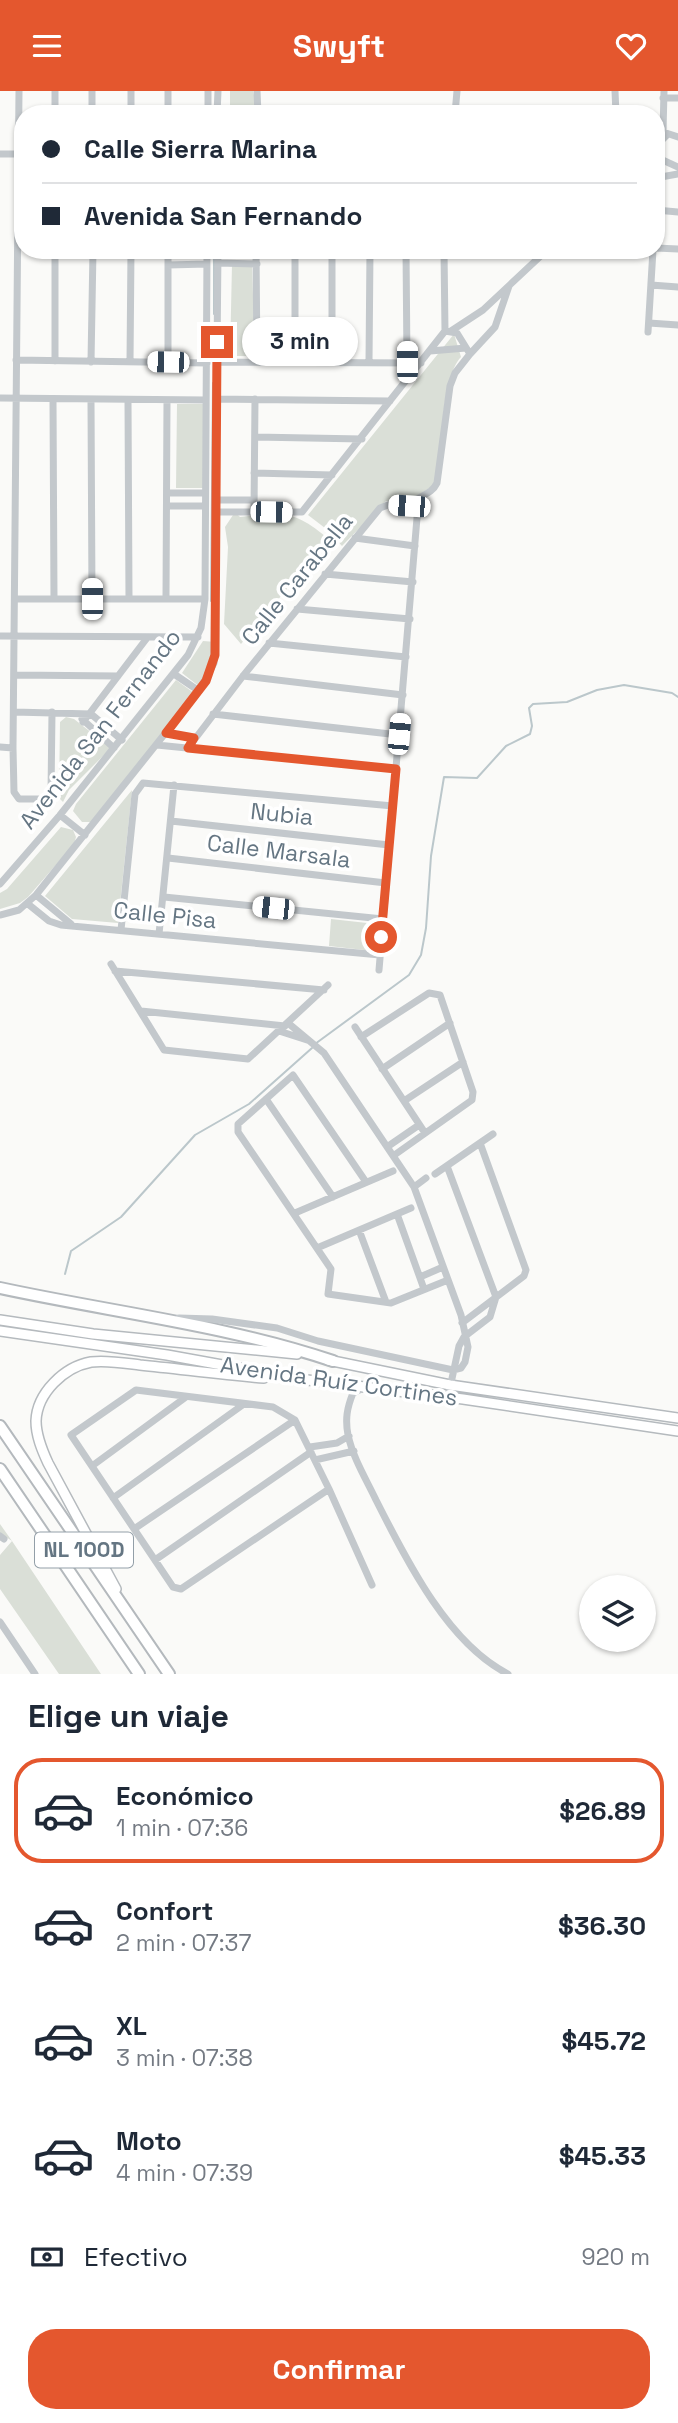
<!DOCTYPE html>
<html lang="es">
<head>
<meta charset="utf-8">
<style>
	:root { --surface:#fff; --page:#f6f6f7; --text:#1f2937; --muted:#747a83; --line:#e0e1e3; --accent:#e4572e }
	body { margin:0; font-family:"Space Grotesk",sans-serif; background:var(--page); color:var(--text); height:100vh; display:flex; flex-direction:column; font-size:26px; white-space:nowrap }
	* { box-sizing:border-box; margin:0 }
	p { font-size:23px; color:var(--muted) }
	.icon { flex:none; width:38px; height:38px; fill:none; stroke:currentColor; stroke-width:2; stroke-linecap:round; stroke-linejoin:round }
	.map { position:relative; height:1583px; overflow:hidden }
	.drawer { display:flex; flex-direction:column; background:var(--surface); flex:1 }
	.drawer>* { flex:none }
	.banner { position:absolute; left:14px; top:14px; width:651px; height:154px; border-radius:28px; box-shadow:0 2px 5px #0004; display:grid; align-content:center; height:154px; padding:0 28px; background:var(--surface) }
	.tools { position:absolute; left:579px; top:1484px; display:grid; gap:14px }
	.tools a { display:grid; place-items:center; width:77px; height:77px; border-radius:50%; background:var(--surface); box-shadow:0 2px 5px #0004; font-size:35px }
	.end { position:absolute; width:32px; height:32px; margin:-16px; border:9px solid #e4572e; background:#fff; box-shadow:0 0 0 4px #fff }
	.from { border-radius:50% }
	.bubble { position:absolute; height:49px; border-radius:24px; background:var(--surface); box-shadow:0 2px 5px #0004; font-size:23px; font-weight:700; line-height:49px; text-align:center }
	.car { position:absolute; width:21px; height:42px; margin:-21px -10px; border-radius:9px; box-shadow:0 0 5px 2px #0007; background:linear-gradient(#fff 24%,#345 0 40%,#fff 0 76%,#345 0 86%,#fff 0) }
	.banner b { display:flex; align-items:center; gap:24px; height:66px; font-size:26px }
	.banner b+b { border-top:2px solid var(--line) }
	.banner i { width:18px; height:18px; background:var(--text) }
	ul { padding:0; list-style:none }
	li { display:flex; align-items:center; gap:21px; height:105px; margin:0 14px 10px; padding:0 14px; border:4px solid transparent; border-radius:28px }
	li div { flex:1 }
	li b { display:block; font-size:26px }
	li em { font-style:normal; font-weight:700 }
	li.active { border-color:var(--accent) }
	li>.icon { width:63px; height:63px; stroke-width:1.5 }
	h2 { padding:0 28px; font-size:32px; line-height:84px }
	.pay { display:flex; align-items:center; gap:18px; height:77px; padding:0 28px; font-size:26px }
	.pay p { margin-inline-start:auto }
	.button { display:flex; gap:14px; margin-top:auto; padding:14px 28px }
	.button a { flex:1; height:80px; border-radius:28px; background:var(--accent); color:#fff; font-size:28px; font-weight:700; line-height:80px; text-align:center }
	header { display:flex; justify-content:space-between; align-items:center; height:91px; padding:0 28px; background:var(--accent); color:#fff; font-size:32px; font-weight:700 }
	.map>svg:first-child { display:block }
</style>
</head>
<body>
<header><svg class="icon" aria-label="menu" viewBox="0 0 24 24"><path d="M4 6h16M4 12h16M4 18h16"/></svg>Swyft<svg class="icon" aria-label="heart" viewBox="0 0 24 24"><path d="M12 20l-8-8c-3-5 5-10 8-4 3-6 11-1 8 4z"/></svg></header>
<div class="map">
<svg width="678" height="1583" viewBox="0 0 678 1583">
	<rect width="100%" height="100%" fill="#fafaf8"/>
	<path fill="#dadfd7" d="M230,0H253L256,12L252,22H230Z
		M232,173L252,174L255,265H230Z
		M454,243L461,266C441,287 441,361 439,391L410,409L386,410L342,455L325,437L308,424Z
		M177,313H204L205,397H176Z
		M235,421L240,426C279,421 295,419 326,446L316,463L241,553L224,533L228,456L225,436Z
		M203,550L216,551L215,562L200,596L182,582Z
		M176,589L194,602L92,731H82L73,720L76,713Z
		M66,626L74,628L111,657L69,699L63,711L59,707L60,631Z
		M132,699L118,832L72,828L45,805Z
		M61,736L73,739L76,746L74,753L28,806L20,812L0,818V802L7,798Z
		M331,828L376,833L375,858L373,860L329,855Z
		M0,1433L12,1450L101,1583H59L0,1498V1464L12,1450L0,1442Z"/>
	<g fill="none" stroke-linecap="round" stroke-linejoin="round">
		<path stroke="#bbc7cb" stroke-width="2" d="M214,223V159
			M211,510L213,292
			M315,953L409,884L421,864L426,837L431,765L444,686L477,687L506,655L530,643L532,635L529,617L533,613L567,611L597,599L624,594L672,602L678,606
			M65,1183L71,1160L121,1126L195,1044L249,1013L312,957"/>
		<defs>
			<path id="major" d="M0,1229L93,1243L297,1263
				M0,1240L167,1264L299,1288L463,1308L678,1340
				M328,1269L450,1294L678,1327
				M116,1498L48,1372C42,1359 36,1345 36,1330C37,1302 64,1276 91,1271C107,1269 124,1272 140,1274C181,1278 223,1284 264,1287"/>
			<path id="highway" d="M0,1197C111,1221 226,1234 333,1270
				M0,1335L169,1583
				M0,1378L139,1583"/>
		</defs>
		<use href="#major" stroke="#b5babe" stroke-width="12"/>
		<use href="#highway" stroke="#b4b9bd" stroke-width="14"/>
		<path stroke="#c3c8cc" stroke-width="7" d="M19,0L13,657L14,701L19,708H46L51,703L52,621
			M257,0L258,23
			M615,0L616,23
			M664,0L663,41L678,46
			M663,7H678
			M55,23V0
			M92,23V0
			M131,23V0
			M168,23V0
			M208,23V0
			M217,23L218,0
			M455,23L457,0
			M656,55L667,44
			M0,63H20
			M656,66L678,76
			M656,109L657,92L661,86L678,83
			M656,119L678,121
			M656,157L678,158
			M168,159H188
			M256,159L257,271
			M406,159L407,271
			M218,160H256
			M218,172L257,173
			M168,174L207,173
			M651,194L678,196
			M649,232L678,234
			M451,240L483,219L547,159
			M648,241L653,159
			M430,260L466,257
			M470,263L495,236L509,195
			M16,269L207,272
			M55,270V159
			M91,271L93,159
			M130,271L131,159
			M168,271V159
			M217,271L421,272
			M295,271V159
			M332,271V159
			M369,271L370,159
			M0,307L206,309
			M53,308L54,508
			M216,308L390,310
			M91,309L92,508
			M128,309L129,508
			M255,346L362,348
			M254,382L332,384
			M168,402H205
			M216,409H254
			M168,415H205
			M409,415C417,404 431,405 437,392L450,295L455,282L470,263L457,242L445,240
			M216,421H302L445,240L444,159
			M254,421L255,308
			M355,447L415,455
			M325,483L413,491
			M166,507L167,309
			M16,508H205
			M297,518L410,528
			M0,545L198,546
			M269,552L406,566
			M174,583L199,600
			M15,584L118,585
			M243,585L403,604
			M14,621L91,623L122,649
			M213,623L399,644
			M82,628L114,657
			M83,631L147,547
			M166,642L194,647
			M157,654L396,678
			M0,656L13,657
			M188,657L243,585L380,417L388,414L409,415
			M60,724L85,744
			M171,730L389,754
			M168,767L386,792
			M0,793L60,724L188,564L201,537L205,508L207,159
			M36,804L71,833
			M164,806L383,828
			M28,813L49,830L61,834L380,864
			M0,824L19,819L36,804L199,600L214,572L218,159
			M121,839L135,703L143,692L393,715
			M159,843L174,694
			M111,873L164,959L248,968L328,894
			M379,879L417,427V420L409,415
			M115,880L324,899
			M141,920L285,935
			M355,936L425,1042
			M279,940L307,949
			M361,946L429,902L440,904L473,1001L472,1009L393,1065
			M382,978L450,932
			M266,1008L333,1106
			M404,1010L463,971
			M387,1056L419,1034
			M447,1075L496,1206L490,1226L464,1246L459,1255L448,1306
			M435,1083L493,1043
			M366,1091L293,984L238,1033V1041L331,1178L328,1203L391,1212L448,1189
			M414,1096L426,1087
			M295,1122L393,1080
			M397,1123L424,1198
			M359,1139L386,1211
			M317,1157L411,1117
			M420,1186L443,1176
			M179,1227L212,1228L277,1237L318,1250L453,1279L461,1277L465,1271L468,1256L461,1224L414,1096L324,962L288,932
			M462,1232L524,1185L526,1179L480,1052
			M365,1296L353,1302C347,1317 345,1328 348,1344C353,1367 366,1388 376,1409C406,1468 447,1552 508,1583
			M136,1299L273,1316L295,1329L329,1398L181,1498L173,1496L71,1344Z
			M310,1356L337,1352L349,1345
			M315,1369L354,1360
			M92,1375L186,1306
			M329,1398L372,1494
			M113,1407L244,1313
			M134,1438L295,1329
			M0,1445L4,1448
			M155,1469L311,1361
			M0,1531L35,1583"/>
		<use href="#major" stroke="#fff" stroke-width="9"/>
		<use href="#highway" stroke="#fff" stroke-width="10"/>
	</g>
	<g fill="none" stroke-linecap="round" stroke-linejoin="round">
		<path stroke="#e4572e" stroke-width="9" d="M217,251L215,564L206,590L166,642L194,647L188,657L396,678L381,846"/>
	</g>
	<g text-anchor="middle" stroke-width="7" stroke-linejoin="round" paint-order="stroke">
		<rect fill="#fff" stroke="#939fa8" stroke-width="2" x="35" y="1441.5" width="98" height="35" rx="5"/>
		<g font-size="21" font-weight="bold" fill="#657683">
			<text x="84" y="1466">NL 100D</text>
		</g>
		<g font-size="23" fill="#657683" stroke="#fff">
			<text transform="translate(297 488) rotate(-51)" y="8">Calle Carabella</text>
			<text transform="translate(100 638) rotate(-52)" y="8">Avenida San Fernando</text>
			<text transform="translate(282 723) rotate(6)" y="8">Nubia</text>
			<text transform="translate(279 760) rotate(7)" y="8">Calle Marsala</text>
			<text transform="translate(165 824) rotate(6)" y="8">Calle Pisa</text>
			<text transform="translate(339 1290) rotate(8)" y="8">Avenida Ruíz Cortines</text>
		</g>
	</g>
</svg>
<div class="tools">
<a><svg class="icon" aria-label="layers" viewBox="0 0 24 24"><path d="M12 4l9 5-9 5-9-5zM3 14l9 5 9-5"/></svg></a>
</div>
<i class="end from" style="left:381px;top:846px"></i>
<i class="end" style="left:217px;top:251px"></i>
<div class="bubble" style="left:242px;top:226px;width:116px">3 min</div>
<i class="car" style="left:168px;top:271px;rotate:271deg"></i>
<i class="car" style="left:407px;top:271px;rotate:0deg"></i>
<i class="car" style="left:409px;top:415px;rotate:274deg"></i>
<i class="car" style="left:271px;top:421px;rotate:91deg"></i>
<i class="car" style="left:92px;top:508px;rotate:0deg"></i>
<i class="car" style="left:399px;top:643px;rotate:5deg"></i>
<i class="car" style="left:273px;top:817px;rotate:276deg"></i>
<div class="banner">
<b><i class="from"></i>Calle Sierra Marina</b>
<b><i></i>Avenida San Fernando</b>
</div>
</div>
<section class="drawer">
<h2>Elige un viaje</h2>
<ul>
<li class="active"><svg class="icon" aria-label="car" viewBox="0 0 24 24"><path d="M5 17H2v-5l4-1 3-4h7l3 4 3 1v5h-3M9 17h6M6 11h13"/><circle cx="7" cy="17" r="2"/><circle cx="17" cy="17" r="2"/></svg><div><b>Económico</b><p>1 min · 07:36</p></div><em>$26.89</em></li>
<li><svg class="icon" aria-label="car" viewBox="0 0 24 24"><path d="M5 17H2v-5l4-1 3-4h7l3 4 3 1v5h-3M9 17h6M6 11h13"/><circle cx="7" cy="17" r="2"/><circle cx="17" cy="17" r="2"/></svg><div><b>Confort</b><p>2 min · 07:37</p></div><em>$36.30</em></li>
<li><svg class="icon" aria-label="car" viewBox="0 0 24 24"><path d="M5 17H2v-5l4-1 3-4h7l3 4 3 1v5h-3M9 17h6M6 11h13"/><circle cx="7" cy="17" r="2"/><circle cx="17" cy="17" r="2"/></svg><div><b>XL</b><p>3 min · 07:38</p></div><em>$45.72</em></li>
<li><svg class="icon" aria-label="car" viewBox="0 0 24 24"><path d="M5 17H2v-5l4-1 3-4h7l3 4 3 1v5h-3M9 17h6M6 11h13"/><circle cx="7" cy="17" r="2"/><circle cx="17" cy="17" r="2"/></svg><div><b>Moto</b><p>4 min · 07:39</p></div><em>$45.33</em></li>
</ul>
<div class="pay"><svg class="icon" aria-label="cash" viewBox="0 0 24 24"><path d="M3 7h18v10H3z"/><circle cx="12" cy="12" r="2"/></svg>Efectivo<p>920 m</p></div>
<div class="button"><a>Confirmar</a></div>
</section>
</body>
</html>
